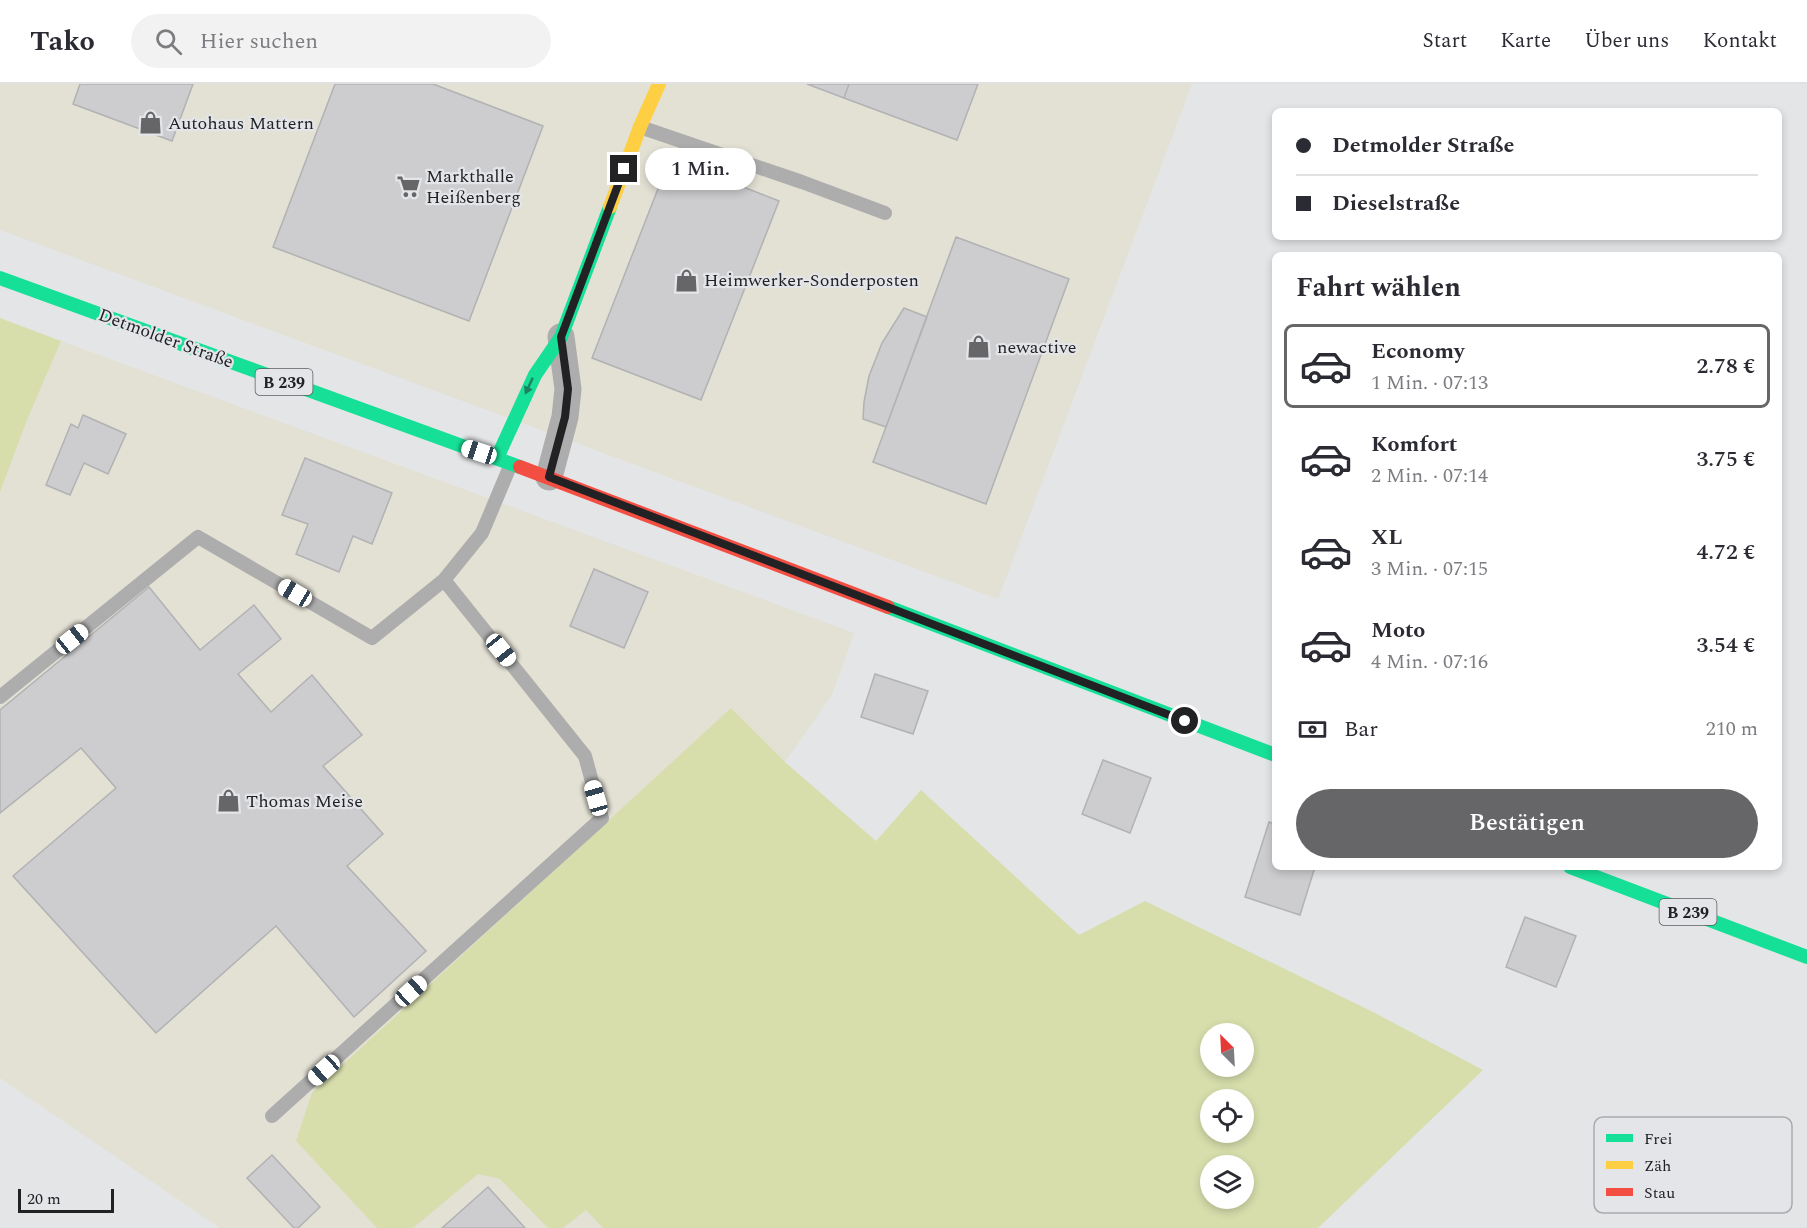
<!DOCTYPE html>
<html lang="de">
<head>
<meta charset="utf-8">
<style>
	:root { --surface:#fff; --page:#f2f2f3; --text:#2b2b33; --muted:#7c7c81; --line:#e1e1e2; --accent:#666668 }
	body { margin:0; font-family:Spectral,serif; background:var(--page); color:var(--text); height:100vh; display:flex; flex-direction:column; font-size:22px; white-space:nowrap }
	* { box-sizing:border-box; margin:0 }
	p { font-size:20px; color:var(--muted) }
	.icon { flex:none; width:33px; height:33px; fill:none; stroke:currentColor; stroke-width:2; stroke-linecap:round; stroke-linejoin:round }
	.map { position:relative; flex:1; overflow:hidden }
	.sheet { position:absolute; left:1272px; top:168px; width:510px; height:618px; display:flex; flex-direction:column; background:var(--surface); border-radius:9px; box-shadow:0 3px 9px #0003 }
	.sheet>* { flex:none }
	.banner { position:absolute; left:1272px; top:24px; width:510px; height:132px; border-radius:9px; box-shadow:0 3px 9px #0003; display:grid; align-content:center; height:132px; padding:0 24px; background:var(--surface) }
	.needle { width:39px; rotate:336deg }
	.buttons { position:absolute; left:1200px; top:939px; display:grid; gap:12px }
	.buttons a { display:grid; place-items:center; width:54px; height:54px; border-radius:50%; background:var(--surface); box-shadow:0 3px 9px #0003; font-size:30px }
	.scale { position:absolute; left:18px; bottom:15px; width:96px; box-sizing:border-box; padding-left:6px; border:3px solid #222224; border-top:0; font-size:16px; line-height:21px; white-space:nowrap; color:#222224; -webkit-text-stroke:4px #e3e5e8; paint-order:stroke }
	.end { position:absolute; width:27px; height:27px; margin:-14px; border:8px solid #222224; background:#fff; box-shadow:0 0 0 3px #fff }
	.from { border-radius:50% }
	.bubble { position:absolute; height:42px; border-radius:21px; background:var(--surface); box-shadow:0 3px 9px #0003; font-size:20px; font-weight:600; line-height:42px; text-align:center }
	.car { position:absolute; width:18px; height:36px; margin:-18px -9px; border-radius:8px; box-shadow:0 0 4px 2px #0007; background:linear-gradient(#fff 24%,#345 0 40%,#fff 0 76%,#345 0 86%,#fff 0) }
	.banner b { display:flex; align-items:center; gap:21px; height:57px; font-size:22px }
	.banner b+b { border-top:2px solid var(--line) }
	.banner i { width:15px; height:15px; background:var(--text) }
	ul { padding:0; list-style:none }
	li { display:flex; align-items:center; gap:18px; height:84px; margin:0 12px 9px; padding:0 12px; border:3px solid transparent; border-radius:9px }
	li div { flex:1 }
	li b { display:block; font-size:22px }
	li em { font-style:normal; font-weight:600 }
	li.current { border-color:var(--accent) }
	li>.icon { width:54px; height:54px; stroke-width:1.5 }
	h2 { padding:0 24px; font-size:27px; line-height:72px }
	.pay { display:flex; align-items:center; gap:15px; height:66px; padding:0 24px; font-size:22px }
	.pay p { margin-inline-start:auto }
	.button { display:flex; gap:12px; margin-top:auto; padding:12px 24px }
	.button a { flex:1; height:69px; border-radius:36px; background:var(--accent); color:#fff; font-size:24px; font-weight:600; line-height:69px; text-align:center }
	header { display:flex; align-items:center; gap:36px; box-sizing:border-box; height:84px; padding:0 30px; background:var(--surface); border-bottom:2px solid var(--line) }
	header strong { font-size:28px }
	nav { display:flex; gap:33px; margin-inline-start:auto; font-size:21px }
	.search { width:420px; height:54px; background:var(--page); display:flex; align-items:center; gap:15px; box-sizing:border-box; padding:0 21px; border-radius:33px; color:var(--muted); font-size:22px }
	.map>svg:first-child { display:block }
</style>
</head>
<body>
<header>
<strong>Tako</strong>
<div class="search"><svg class="icon" aria-label="search" viewBox="0 0 24 24"><circle cx="10" cy="10" r="6"/><path d="M15 15l6 6"/></svg>Hier suchen</div>
<nav><a>Start</a><a>Karte</a><a>Über uns</a><a>Kontakt</a></nav>
</header>
<div class="map">
<svg width="1807" height="1144" viewBox="0 0 1807 1144">
	<rect width="100%" height="100%" fill="#e4e5e7"/>
	<path fill="#e3e0d4" d="M0,0H1192L998,515L0,146Z
		M61,257L854,549L832,611L785,678L731,625L296,1057L377,1144H220L0,994V408L27,336Z
		M478,1090L500,1095L548,1144H413Z
		M586,1126L603,1144H563Z"/>
	<path fill="#d7deac" fill-rule="evenodd" d="M0,234L61,257L27,336L0,408Z
		M731,624L785,678L876,757L921,706L1079,851L1145,817L1373,928L1483,986L1318,1144H603L586,1126L563,1144H548L500,1095L478,1090L413,1144H377L296,1057L312,1009ZM1210,950H1244V982H1210ZM1210,1016H1244V1048H1210ZM1210,1082H1244V1114H1210Z"/>
	<path fill="#cdcdcf" stroke="#b1b2b4" stroke-width="1.5" d="M80,0H193L172,57L73,20Z
		M335,0H433L543,42L469,237L273,163Z
		M807,0H849L844,14Z
		M849,0H978L957,56L844,14Z
		M670,74L779,117L701,316L592,274Z
		M956,153L1069,195L986,420L873,378Z
		M904,224L927,233L886,343L863,335L864,318L869,292L882,259Z
		M83,331L126,350L108,390L84,379L70,411L46,401L71,340L78,344Z
		M305,374L392,409L372,460L353,452L339,488L296,470L308,440L282,431Z
		M594,485L648,508L624,564L570,542Z
		M149,503L200,566L254,521L281,555L238,590L271,628L312,591L362,651L323,682L383,750L347,782L426,867L354,933L276,842L156,949L13,792L116,704L81,664L0,729V626Z
		M875,590L928,607L913,650L861,633Z
		M1103,676L1151,694L1130,749L1082,730Z
		M1269,738L1275,740V783H1315L1300,831L1245,813Z
		M1525,833L1576,852L1556,903L1506,883Z
		M272,1071L320,1123L298,1144H294L247,1094Z
		M488,1103L525,1144H442Z"/>
	<g fill="none" stroke-linecap="round" stroke-linejoin="round">
		<path stroke="#adadad" stroke-width="14" d="M640,43L802,98L885,129
			M0,613L198,453L372,554L444,496
			M272,1032L602,734L585,672L444,496L482,449L511,380"/>
		<path stroke="#adadad" stroke-width="27" d="M549,393L565,333L568,305L561,253"/>
		<path stroke="#16e098" stroke-width="14" d="M0,194L520,383
			M497,374L535,291L561,253L610,123
			M888,523L1275,671
			M1570,783L1807,873"/>
		<path stroke="#ffcf43" stroke-width="14" d="M610,123L640,43L659,0"/>
		<path stroke="#f24e42" stroke-width="14" d="M520,383L888,523"/>
	</g>
	<defs><path id="oneway-solid" d="M-6-.8H1V-3.2L6.5 0L1 3.2V.8H-6Z" transform="scale(1.5)"/></defs>
	<use fill="#1c815e" href="#oneway-solid" transform="translate(529 302) rotate(115)"/>
	<g fill="none" stroke-linecap="round" stroke-linejoin="round">
		<path stroke="#222224" stroke-width="8" d="M624,85L561,253L568,305L565,333L549,393L1185,637"/>
	</g>
	<defs>
		<symbol id="shop-bare" viewBox="-9 -9 18 18"><path d="M-5-2.5h2.3a2.7 3.5 0 0 1 5.4 0H5L5.5 6h-11ZM-1.5-2.5h3a1.5 2.3 0 0 0-3 0Z" fill="#666668" stroke="#e3e5e8" stroke-width="2.5" paint-order="stroke"/></symbol>
		<symbol id="supermarket-bare" viewBox="-9 -9 18 18"><path d="M-6-5.5h2.5l.6 2H6L4.5 2H-2.5L-4.4-4H-6ZM-1.5 3.2a1.3 1.3 0 1 0 .1 0ZM3 3.2a1.3 1.3 0 1 0 .1 0Z" fill="#666668" stroke="#e3e5e8" stroke-width="2.5" paint-order="stroke"/></symbol>
	</defs>
	<g fill-rule="evenodd">
		<use href="#shop-bare" x="134" y="22" width="33" height="33"/>
		<use href="#supermarket-bare" x="392" y="86" width="33" height="33"/>
		<use href="#shop-bare" x="670" y="180" width="33" height="33"/>
		<use href="#shop-bare" x="962" y="246" width="33" height="33"/>
		<use href="#shop-bare" x="212" y="700" width="33" height="33"/>
	</g>
	<g text-anchor="middle" stroke-width="4.5" stroke-linejoin="round" paint-order="stroke">
		<g fill="#e3e5e8" stroke="#5c5c5f" stroke-width="1.5">
			<rect x="255.5" y="285" width="57" height="26" rx="4.5"/>
			<rect x="1659.5" y="815" width="57" height="26" rx="4.5"/>
		</g>
		<g font-size="16" font-weight="bold" fill="#222224">
			<text x="284" y="304">B 239</text>
			<text x="1688" y="834">B 239</text>
		</g>
		<g font-size="18" fill="#222224" stroke="#e3e5e8" text-anchor="start">
			<text x="168" y="45">Autohaus Mattern</text>
			<text x="426" y="98">Markthalle<tspan x="426" dy="21">Heißenberg</tspan></text>
			<text x="704" y="202">Heimwerker-Sonderposten</text>
			<text x="997" y="269">newactive</text>
			<text x="246" y="723">Thomas Meise</text>
		</g>
		<g font-size="18" fill="#222224" stroke="#e3e5e8">
			<text transform="translate(166 254) rotate(20)" y="6">Detmolder Straße</text>
		</g>
	</g>
	<rect x="1594" y="1033" width="198" height="96" rx="9" fill="#e3e5e8" stroke="#a9aaad" stroke-width="1.5"/>
	<rect x="1606" y="1050" width="27" height="8" fill="#16e098"/>
	<rect x="1606" y="1077" width="27" height="8" fill="#ffcf43"/>
	<rect x="1606" y="1104" width="27" height="8" fill="#f24e42"/>
	<g font-size="16" fill="#222224">
		<text x="1644" y="1060">Frei</text>
		<text x="1644" y="1087">Zäh</text>
		<text x="1644" y="1114">Stau</text>
	</g>
</svg>
<div class="buttons">
<a><svg class="needle" viewBox="-14 -14 28 28"><path d="M0-13l5 13h-10z" fill="#e53935"/><path d="M0 13l5-13h-10z" fill="#7c7c81"/></svg></a>
<a><svg class="icon" aria-label="locate" viewBox="0 0 24 24"><circle cx="12" cy="12" r="6"/><path d="M12 2v4M12 18v4M2 12h4M18 12h4"/></svg></a>
<a><svg class="icon" aria-label="layers" viewBox="0 0 24 24"><path d="M12 4l9 5-9 5-9-5zM3 14l9 5 9-5"/></svg></a>
</div>
<div class="scale">20 m</div>
<i class="end from" style="left:1185px;top:637px"></i>
<i class="end" style="left:624px;top:85px"></i>
<div class="bubble" style="left:645px;top:64px;width:111px">1 Min.</div>
<i class="car" style="left:479px;top:368px;rotate:288deg"></i>
<i class="car" style="left:295px;top:509px;rotate:300deg"></i>
<i class="car" style="left:72px;top:555px;rotate:51deg"></i>
<i class="car" style="left:501px;top:566px;rotate:141deg"></i>
<i class="car" style="left:596px;top:714px;rotate:344deg"></i>
<i class="car" style="left:411px;top:907px;rotate:48deg"></i>
<i class="car" style="left:324px;top:986px;rotate:228deg"></i>
<div class="banner">
<b><i class="from"></i>Detmolder Straße</b>
<b><i></i>Dieselstraße</b>
</div>
<section class="sheet">
<h2>Fahrt wählen</h2>
<ul>
<li class="current"><svg class="icon" aria-label="car" viewBox="0 0 24 24"><path d="M5 17H2v-5l4-1 3-4h7l3 4 3 1v5h-3M9 17h6M6 11h13"/><circle cx="7" cy="17" r="2"/><circle cx="17" cy="17" r="2"/></svg><div><b>Economy</b><p>1 Min. · 07:13</p></div><em>2.78 €</em></li>
<li><svg class="icon" aria-label="car" viewBox="0 0 24 24"><path d="M5 17H2v-5l4-1 3-4h7l3 4 3 1v5h-3M9 17h6M6 11h13"/><circle cx="7" cy="17" r="2"/><circle cx="17" cy="17" r="2"/></svg><div><b>Komfort</b><p>2 Min. · 07:14</p></div><em>3.75 €</em></li>
<li><svg class="icon" aria-label="car" viewBox="0 0 24 24"><path d="M5 17H2v-5l4-1 3-4h7l3 4 3 1v5h-3M9 17h6M6 11h13"/><circle cx="7" cy="17" r="2"/><circle cx="17" cy="17" r="2"/></svg><div><b>XL</b><p>3 Min. · 07:15</p></div><em>4.72 €</em></li>
<li><svg class="icon" aria-label="car" viewBox="0 0 24 24"><path d="M5 17H2v-5l4-1 3-4h7l3 4 3 1v5h-3M9 17h6M6 11h13"/><circle cx="7" cy="17" r="2"/><circle cx="17" cy="17" r="2"/></svg><div><b>Moto</b><p>4 Min. · 07:16</p></div><em>3.54 €</em></li>
</ul>
<div class="pay"><svg class="icon" aria-label="cash" viewBox="0 0 24 24"><path d="M3 7h18v10H3z"/><circle cx="12" cy="12" r="2"/></svg>Bar<p>210 m</p></div>
<div class="button"><a>Bestätigen</a></div>
</section>
</div>
</body>
</html>
